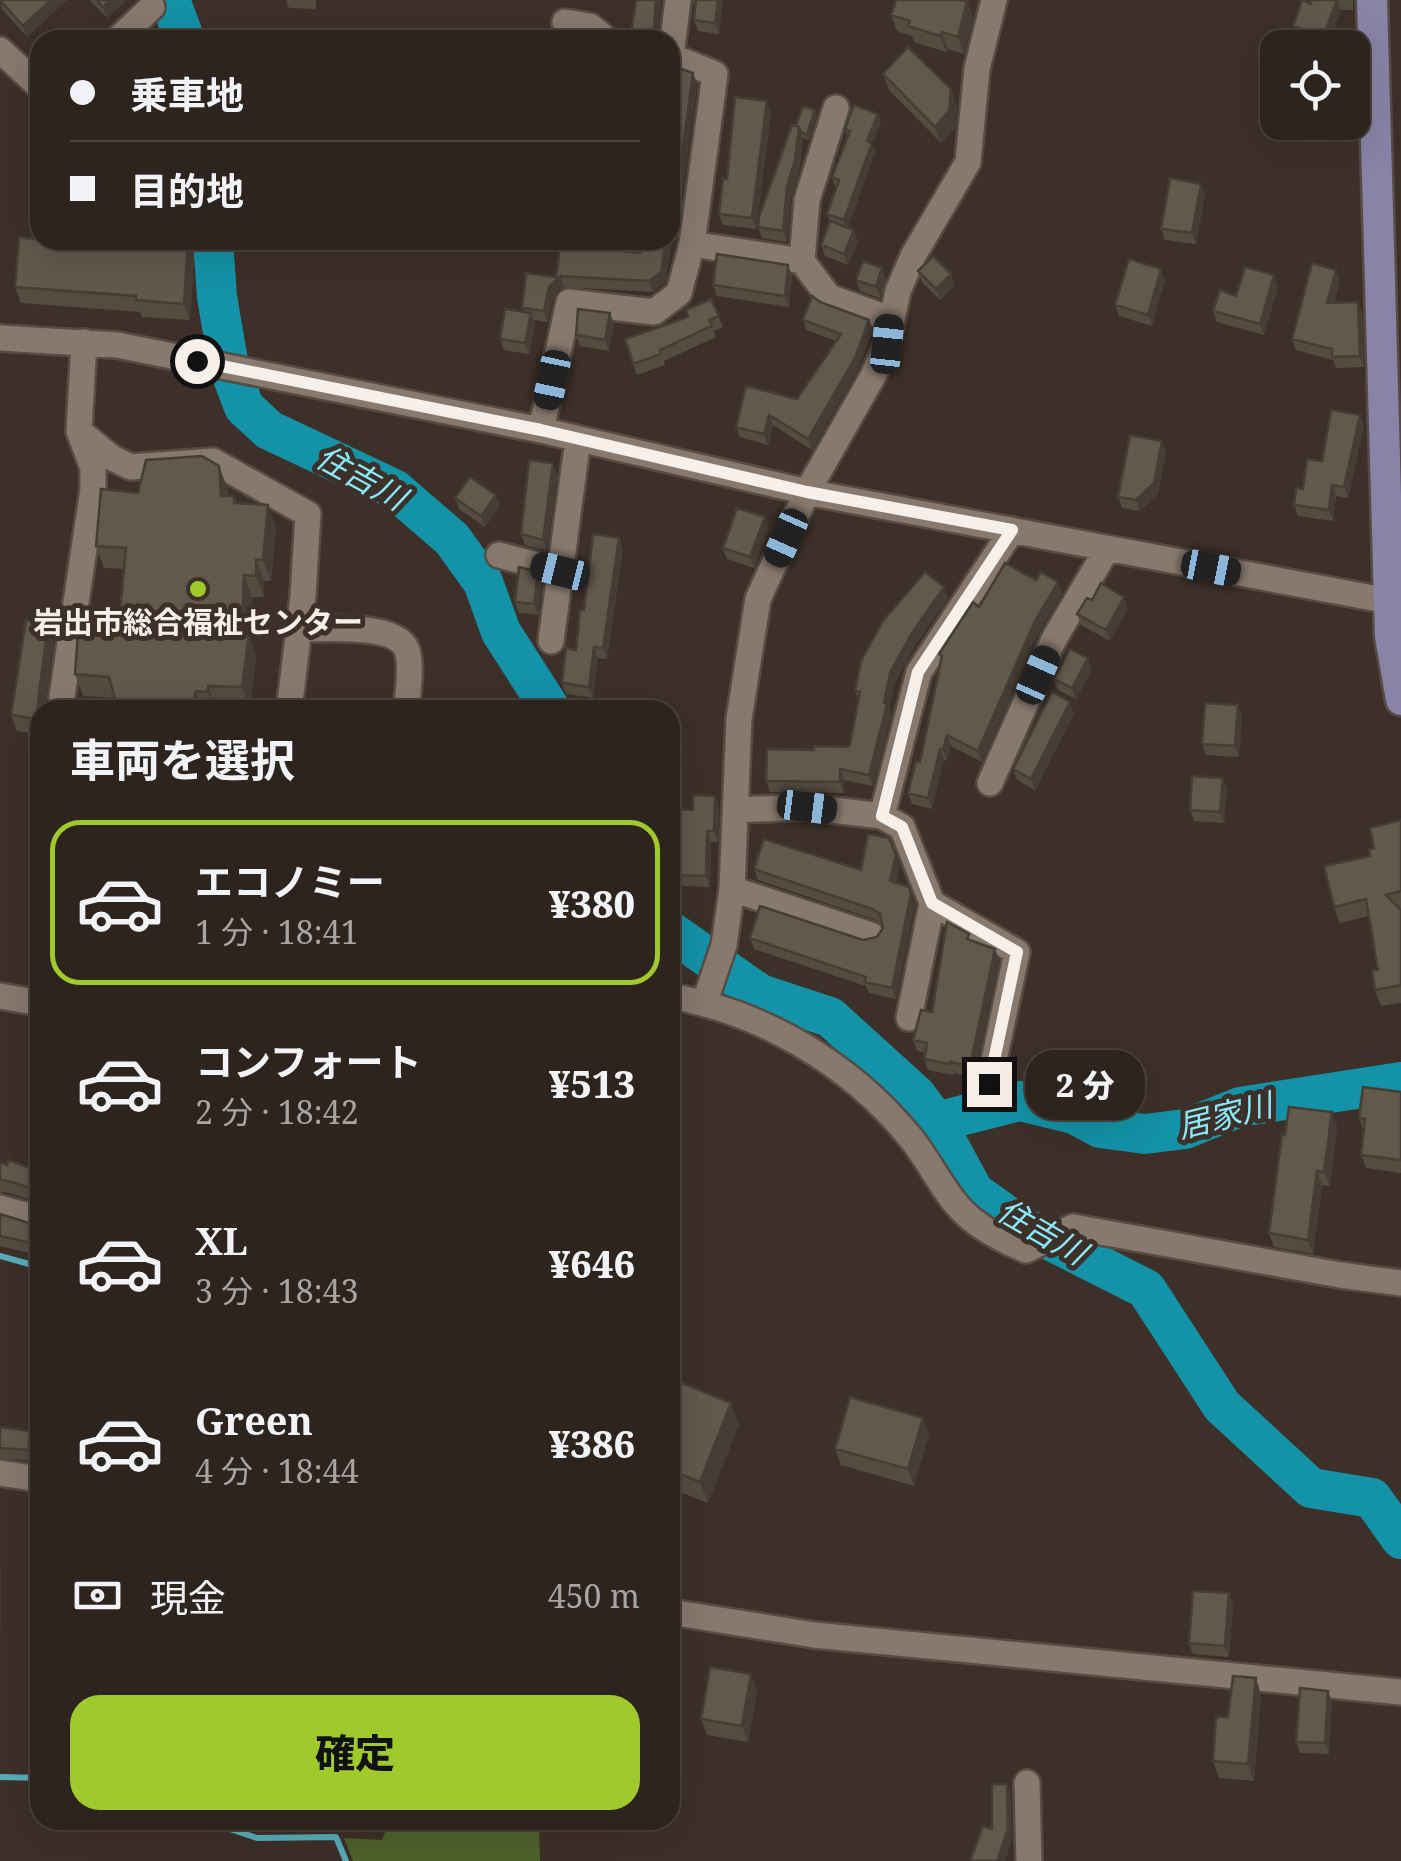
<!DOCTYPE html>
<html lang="ja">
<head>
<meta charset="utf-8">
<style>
	:root { --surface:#2e241e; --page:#362c27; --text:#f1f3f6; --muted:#a7a4a4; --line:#49413c; --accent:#a0c92b }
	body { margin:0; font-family:"Noto Serif","Noto Sans JP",serif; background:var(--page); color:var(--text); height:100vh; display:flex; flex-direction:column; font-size:38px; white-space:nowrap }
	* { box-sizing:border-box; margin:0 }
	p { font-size:32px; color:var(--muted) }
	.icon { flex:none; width:55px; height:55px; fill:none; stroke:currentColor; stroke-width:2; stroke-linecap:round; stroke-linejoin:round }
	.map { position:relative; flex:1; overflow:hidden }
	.side { position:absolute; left:30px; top:700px; width:650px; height:1130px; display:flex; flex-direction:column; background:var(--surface); border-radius:30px; box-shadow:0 10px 40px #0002,0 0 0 2px var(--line) }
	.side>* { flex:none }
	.top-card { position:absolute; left:30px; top:30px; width:650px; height:220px; border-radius:30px; box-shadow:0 10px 40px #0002,0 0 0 2px var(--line); display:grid; align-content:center; height:220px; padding:0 40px; background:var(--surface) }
	.tools { position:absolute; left:1260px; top:30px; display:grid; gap:20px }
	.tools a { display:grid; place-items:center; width:110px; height:110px; border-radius:20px; background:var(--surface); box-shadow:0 10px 40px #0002,0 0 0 2px var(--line); font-size:50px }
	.end { position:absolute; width:45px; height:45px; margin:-22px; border:12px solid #f7efe9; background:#111; box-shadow:0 0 0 5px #111 }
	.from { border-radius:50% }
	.bubble { position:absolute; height:70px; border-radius:30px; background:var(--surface); box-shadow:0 10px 40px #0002,0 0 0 2px var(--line); font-size:32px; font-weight:800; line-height:70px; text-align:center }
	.car { position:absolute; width:30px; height:60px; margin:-30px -15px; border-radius:12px; box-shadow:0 0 8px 2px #0007; background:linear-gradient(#222 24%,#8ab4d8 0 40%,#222 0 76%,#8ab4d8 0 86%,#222 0) }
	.top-card b { display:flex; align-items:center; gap:35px; height:95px; font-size:38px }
	.top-card b+b { border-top:2px solid var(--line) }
	.top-card i { width:25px; height:25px; background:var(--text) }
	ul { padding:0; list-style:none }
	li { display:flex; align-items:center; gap:30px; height:165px; margin:0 20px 15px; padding:0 20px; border:5px solid transparent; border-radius:30px }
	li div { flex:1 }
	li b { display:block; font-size:38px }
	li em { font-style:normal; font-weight:800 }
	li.active { border-color:var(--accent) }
	li>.icon { width:90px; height:90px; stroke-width:1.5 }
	h2 { padding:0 40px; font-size:45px; line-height:120px }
	.pay { display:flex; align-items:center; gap:25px; height:110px; padding:0 40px; font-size:38px }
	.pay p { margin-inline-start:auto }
	.primary-button { display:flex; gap:20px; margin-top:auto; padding:20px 40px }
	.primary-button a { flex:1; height:115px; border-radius:30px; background:var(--accent); color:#111; font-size:40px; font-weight:800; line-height:115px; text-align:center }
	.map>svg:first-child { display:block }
</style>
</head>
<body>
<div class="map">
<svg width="1401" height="1861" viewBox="0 0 1401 1861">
	<rect width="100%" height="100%" fill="#3d3028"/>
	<path fill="#4e632d" d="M390,1820H539L540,1861H353L344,1838L382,1840Z"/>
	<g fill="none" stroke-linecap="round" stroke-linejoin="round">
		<path stroke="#58aebb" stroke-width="6" d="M0,1256L40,1267
			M0,1777L40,1778
			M203,1820L257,1838L336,1837L346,1861"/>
		<path stroke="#1492a7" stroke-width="40" d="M170,0L185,40
			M213,240L217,297L229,367L244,407L269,430L394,489L452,539L483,582L501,632L551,710
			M670,931L760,994L830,1017L916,1095L936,1122L974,1192L1022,1226L1146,1289L1222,1406L1311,1488L1372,1498L1401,1539
			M936,1122L1020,1101L1074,1114L1100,1128L1145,1134L1185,1129L1240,1107L1401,1082"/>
		<defs>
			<path id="minor" d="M678,0L671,56L715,74L692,244L802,261L829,297L890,319
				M565,22L590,26L607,40
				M117,40L152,7
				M0,50L40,87
				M802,261L807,200L836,108
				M0,338L117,345L541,430L807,492L1389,601
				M541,430L569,302L654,312L679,293L692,244
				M79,431L112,458L131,467L213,461L308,514L303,596L289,710
				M499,555L560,571
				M300,629C325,629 403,622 408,654C412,671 407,693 407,710
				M551,641L578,439
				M64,710L62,696L93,489V468L79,431L84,342
				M990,783L1054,639L1107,549
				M736,810L807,807L882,816L902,827L932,903L909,1018
				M882,816L919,672L1012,530
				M732,889L871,935
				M932,903L1017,952L989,1084
				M0,996L40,1003
				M670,996C762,1012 850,1064 909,1136C927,1157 939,1184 957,1205C974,1226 1002,1240 1026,1250L1073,1227L1340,1275L1401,1283
				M704,1004L724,945L732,889L739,719L758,599L807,492L873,376L887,344L898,291L913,256L968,162L977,69L994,0
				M0,1208L40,1219
				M0,1473L40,1479
				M670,1612L814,1635L1401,1692
				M1027,1783L1029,1861"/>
			<path id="major" d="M1372,0L1390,636L1401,700"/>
		</defs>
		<use href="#minor" stroke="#564c44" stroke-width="30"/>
		<use href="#major" stroke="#564c44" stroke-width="35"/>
		<use href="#minor" stroke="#88796f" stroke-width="25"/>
		<use href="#major" stroke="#8784a7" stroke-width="30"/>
	</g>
	<path fill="#544c41" d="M0,0H67L27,37L2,9Z
		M90,0H127L107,18Z
		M286,0H316V9L289,8Z
		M692,0H722L719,34L698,31L694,20L696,6L694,5Z
		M1311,0H1353V10H1341L1327,48H1300L1303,39L1297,37L1293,26L1311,4Z
		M967,1L973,18L964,54L948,49L946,52L914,42L912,36L897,31L891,15Z
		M670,65L693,73L697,84L676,240H672L665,283L653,292L564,287L553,298L548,322L533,320L535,324L529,354L504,350L500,339L524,312L522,308L556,277L588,241L590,247L640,253L670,240Z
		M883,74L957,106L955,128L941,143L889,90Z
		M815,110L817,115L809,140L803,138L799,171L791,198L787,242L762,238L758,227L796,126Z
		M771,112L756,229L723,225L719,214L727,179Z
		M881,122L872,144L875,152L848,227L858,241L848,265L825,256L821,245L830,221L827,214L837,187L835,186L832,177L847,137L845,129Z
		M1201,184L1205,195L1196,244L1165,240L1161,229Z
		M140,240H195L190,320L142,317L140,312L21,303L15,287L140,246Z
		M788,265L792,276L789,307L717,296L713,285Z
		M1336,270L1340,281L1334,303L1362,313L1364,367L1336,368L1333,360L1296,350L1292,339Z
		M918,271L955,285L940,300L922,282Z
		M886,279L880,298L860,291L856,280Z
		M1165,280L1152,326L1119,316L1115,305Z
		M1278,286L1264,335L1217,322L1213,311L1236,296Z
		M711,299L723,327L714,331L716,337L664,361L665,365L637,375L625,339L688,317Z
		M820,302L869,320L873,330L858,369L812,450L773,425L768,445L740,437L736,427L797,399L836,341L806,330L803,320Z
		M614,324L609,351L580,346L576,335Z
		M1360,415L1364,426L1348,498L1336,496L1333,521L1298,516L1294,505L1303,489L1322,461Z
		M1162,441L1166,452L1158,494L1140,511L1122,508L1118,497Z
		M219,466L227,488L228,496H234L237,503L276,526L271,581H264V597H252L250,639L256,656L250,709L215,707V710H118L115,698L83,696L75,674L119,623L124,569L104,568L96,546L138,493Z
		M557,474L547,551L525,545L521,534Z
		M496,495L500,506L485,527L459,509L455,498Z
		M765,517L769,528L754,568L727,559L723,548Z
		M623,548L607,659L598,658L593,698L566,694L562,683L576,650L584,610Z
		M1036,580L1062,593L1039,632L982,762L951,746L947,761L944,760L932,809L912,804L908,793L920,762L941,659L939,654L979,607Z
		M542,583L538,615L519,613L515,602Z
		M948,598L916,644L894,684L889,709L891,715L873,786L844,780V793L770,792L766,781L814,750L848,747L850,744L859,701L855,691Z
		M1092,600L1128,608L1110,641L1081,625L1077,614Z
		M48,623L54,640L40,710V735L17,731L11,715Z
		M1092,669L1076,699L1058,690L1054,679Z
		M1074,713L1035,790L1017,780L1013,769Z
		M1242,716L1239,757L1206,755L1202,744Z
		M1227,789L1224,823L1194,821L1190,810Z
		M715,796L719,807L718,842H711L710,887L683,886L679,875V855H670V809L693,810Z
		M1401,820V1003L1381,1006L1375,990L1378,970L1369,916L1340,923L1334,907L1374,848Z
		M900,866L896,883L915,904L896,999L869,993L866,986L754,949L750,938L863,940L877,937L883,928L882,924L876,920L758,880L754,869L861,870Z
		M971,941L995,949L999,960L974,1077L954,1073L953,1075L928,1070L924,1059L926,1053L917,1051L913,1040L932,1012Z
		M1401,1092V1173L1366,1168L1361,1155L1364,1132L1359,1118Z
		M1337,1126L1330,1186L1322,1185L1313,1254L1274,1247L1269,1233Z
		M0,1162L38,1171L40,1176V1193L37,1201L4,1192L0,1193Z
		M0,1214L32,1224L40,1223V1256L0,1246Z
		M670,1378L739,1424L708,1503L670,1488Z
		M0,1427L30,1431L34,1442L32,1461L0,1458Z
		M929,1434L914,1486L841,1465L835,1449Z
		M1233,1604L1229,1657L1193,1654L1189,1643Z
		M757,1691L748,1742L707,1735L701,1719Z
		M1261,1695L1254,1781L1219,1778L1213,1761L1228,1717Z
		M1332,1702L1329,1754L1300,1753L1296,1742Z"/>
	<path fill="#453e35" d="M51,0H67L27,37L23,26Z
		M111,0H127L107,18L103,7Z
		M656,0H661V2L658,40H653Z
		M717,0H722L723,2L719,34L715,23Z
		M1337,0L1341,10L1327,48H1319Z
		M967,1L973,18L964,54L958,37Z
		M942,32L948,49L946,52L940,36Z
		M693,73L697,84L676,240L672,229Z
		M951,89L957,106L955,128L941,143L935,127Z
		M767,101L771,112L756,229L752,218Z
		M815,110L817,115L809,140L807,135Z
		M878,114L881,122L872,144L875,152L847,229L844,220L867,141Z
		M799,127L803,138L799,171L791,198L787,242L783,231L787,187Z
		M1201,184L1205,195L1196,244L1192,233Z
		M854,230L858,241L848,265L844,254Z
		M670,235L672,240L665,283L653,292L649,281L666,240H670Z
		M188,240H195L190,320L184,304Z
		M788,265L792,276L789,307L785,296Z
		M882,268L886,279L880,298L876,287Z
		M1161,269L1165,280L1152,326L1148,315Z
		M1336,270L1340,281L1331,314L1327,303Z
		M951,274L955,285L940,300L936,289Z
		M1274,275L1278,286L1264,335L1260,324Z
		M560,276L564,287L553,298L548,322L544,311L549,287Z
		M1358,302L1362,313L1364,367L1360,356Z
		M531,313L535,324L529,354L525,343Z
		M610,313L614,324L609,351L605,340Z
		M869,320L873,330L858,369L812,450L808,439Z
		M769,415L773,425L768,445L764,434Z
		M1360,415L1364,426L1348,498L1344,487Z
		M1162,441L1166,452L1158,494L1140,511L1136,500Z
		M553,463L557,474L547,551L543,540Z
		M219,466L227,488L229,517L221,496Z
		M1332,485L1336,496L1333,521L1329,510Z
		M496,495L500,506L485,527L481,516Z
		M268,505L276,526L271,581L263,560Z
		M765,517L769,528L754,568L750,557Z
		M619,538L623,548L607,659L603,648Z
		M256,560L264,581V597L256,576Z
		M538,572L542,583L538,615L534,604Z
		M244,575L252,597L250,639L256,656L250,709L242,687V633Z
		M1058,582L1062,593L1039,632L982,762L978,751L1035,621Z
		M944,587L948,598L916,644L894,684L889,709L891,715L873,786L869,775L890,673L912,633Z
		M1124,597L1128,608L1110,641L1106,630Z
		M48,623L54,640L45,710H40V730L36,719Z
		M594,647L598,658L593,698L589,687Z
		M1088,658L1092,669L1076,699L1072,688Z
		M208,686L215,707V710L208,692Z
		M196,691L203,710H186Z
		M1070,702L1074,713L1035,790L1031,779Z
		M1238,705L1242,716L1239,757L1235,746Z
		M947,735L951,746L947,761L943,750Z
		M940,749L944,760L932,809L928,798Z
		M840,769L844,780V793L840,782Z
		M1223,778L1227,789L1224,823L1220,812Z
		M715,796L719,807L718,842L714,831Z
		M707,831L711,842L710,887L706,876Z
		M896,855L900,866L894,892L890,881Z
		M911,894L915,904L896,999L892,988Z
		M995,949L999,960L974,1077L970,1066Z
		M1332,1112L1337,1126L1330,1186L1324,1172Z
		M38,1171L40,1176V1193L37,1201L32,1188Z
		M1317,1171L1322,1185L1313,1254L1308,1240Z
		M731,1403L739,1424L708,1503L700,1482Z
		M923,1418L929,1434L914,1486L908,1469Z
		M30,1431L34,1442L32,1461L28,1450Z
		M0,1564L1,1567V1631L0,1629Z
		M1229,1593L1233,1604L1229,1657L1225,1646Z
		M751,1674L757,1691L748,1742L742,1726Z
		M1256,1678L1261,1695L1254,1781L1248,1764Z
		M1328,1691L1332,1702L1329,1754L1325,1743Z
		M1007,1784L1011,1795L1012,1840L1005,1861H997Z"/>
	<path fill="#62584c" stroke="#453e35" stroke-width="2.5" d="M0,0H51L23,26Z
		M96,0H111L103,7Z
		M636,0H656L653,40H630Z
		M696,0H718L715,23L694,20Z
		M896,0H962L967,1L958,37L942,32L940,36L908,26L910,21L891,15Z
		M1302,0L1311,4V0H1337L1319,48H1300L1306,31L1293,26Z
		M572,30L581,32L593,40H569Z
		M908,47L951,89L949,111L935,127L883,74Z
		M670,65L693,73L672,229H670Z
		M735,97L767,101L752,218L719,214L723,179H727Z
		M854,105L878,114L867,141L872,143L844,220L827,214L839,180L832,177L850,131L845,129Z
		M803,106L815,110L807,135L801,132L799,127L796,126Z
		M792,125L799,127L795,160L787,187L783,231L758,227L759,217Z
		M1170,178L1201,184L1192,233L1161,229Z
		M830,221L854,230L844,254L821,245Z
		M19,237L40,240L140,246V240H188L184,304L136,300V296L15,287Z
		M561,240L588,241L587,247L640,253L642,240H666L661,272L649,281L560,276L549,287L544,311L522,308L526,273L556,277Z
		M717,254L788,265L785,296L713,285Z
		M933,256L951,274L936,289L918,271Z
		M1129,259L1161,269L1148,315L1115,305Z
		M863,261L882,268L876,287L856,280Z
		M1312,263L1336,270L1327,303L1358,302L1360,356L1332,357V349L1292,339Z
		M1245,267L1274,275L1260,324L1213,311L1220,290L1236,296Z
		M812,296L820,302L869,320L855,358L808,439L769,415L764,434L736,427L746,386L797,399L841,334L803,320Z
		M711,299L719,316L709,320L712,326L660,350L661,354L633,364L625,339L688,317L686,310Z
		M505,309L531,313L525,343L500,339Z
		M578,309L610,313L605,340L576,335Z
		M1331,410L1360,415L1344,487L1332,485L1329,510L1294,505L1296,488L1303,489L1307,459L1322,461Z
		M1130,435L1162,441L1154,483L1136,500L1118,497Z
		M202,456L219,466L221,496H234V503L268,505L263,560H256V576L244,575L242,633L249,634L242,687L208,686V692L196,691L192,704L186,710H122L117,706L109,677L75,674L79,619L119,623L126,548L96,546L101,489L138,493L146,460Z
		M529,460L553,463L543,540L521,534Z
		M470,477L496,495L481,516L455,498Z
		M737,508L765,517L750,557L723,548Z
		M593,534L619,538L603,648L594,647L589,687L562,683L566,648L576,650L580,610H584Z
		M1005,563L1036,580L1041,572L1058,582L1035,621L978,751L947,735L943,750L940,749L928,798L908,793L916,761L920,762L942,656L939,654L973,602L979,607Z
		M519,567L538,572L534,604L515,602Z
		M925,572L944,587L912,633L890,673L884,703L887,704L869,775L840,769V782L766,781L767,749L814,750V746L848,747L850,744L860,692L855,691L861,661L883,621Z
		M1101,583L1124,597L1106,630L1077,614L1087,598L1092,600Z
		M26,620L48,623L36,719L11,715Z
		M1070,649L1088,658L1072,688L1054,679Z
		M1052,692L1070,702L1031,779L1013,769Z
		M1205,703L1238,705L1235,746L1202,744Z
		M1192,776L1223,778L1220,812L1190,810Z
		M693,795L715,796L714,831H707L706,876L679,875L680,844H670V809L693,810Z
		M1401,820V891L1386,895L1401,910V985L1375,990L1372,970H1378L1366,899L1334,907L1324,866L1370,856L1369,849L1374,848L1370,828Z
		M868,834L889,838L896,855L890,881L909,887L911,894L892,988L865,982L866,977L750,938L760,906L863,940L877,937L883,928L880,914L872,909L754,869L764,839L861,870Z
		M947,922L969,934L967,939L995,949L970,1066L950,1062L949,1064L924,1059L927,1043L913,1040L921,1010L932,1012Z
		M1363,1087L1401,1092V1160L1361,1155L1365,1119L1359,1118Z
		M1289,1107L1332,1112L1324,1172L1317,1171L1308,1240L1269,1233L1282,1134L1285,1135Z
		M9,1160L38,1171L32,1188L0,1179V1162L7,1165Z
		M0,1214L32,1224L40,1223V1245L0,1236Z
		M670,1378L731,1403L700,1482L670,1470Z
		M850,1397L923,1418L908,1469L835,1449Z
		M0,1427L30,1431L28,1450L0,1448Z
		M1193,1591L1229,1593L1225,1646L1189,1643Z
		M710,1667L751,1674L742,1726L701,1719Z
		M1233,1676L1256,1678L1248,1764L1213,1761L1216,1717H1228Z
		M1300,1688L1328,1691L1325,1743L1296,1742Z
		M992,1784H1007L1008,1829L997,1861H970L983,1826L992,1829Z"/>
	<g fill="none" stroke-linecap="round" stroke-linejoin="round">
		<path stroke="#f7efe9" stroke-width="12" d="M197,361L541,430L807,492L1012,530L918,672L882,816L902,827L932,903L1017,952L989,1084"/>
	</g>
	<circle fill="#a0c92b" stroke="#3d3028" stroke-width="4" cx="198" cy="589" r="10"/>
	<g text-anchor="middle" stroke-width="10" stroke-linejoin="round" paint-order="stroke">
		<g font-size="30" font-weight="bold" fill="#f7efe9" stroke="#3d3028">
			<text x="198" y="633">岩出市総合福祉センター</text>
		</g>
		<g font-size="32" font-style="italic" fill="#89e9fd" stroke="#3d3028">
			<text transform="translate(361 478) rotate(29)" y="11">住吉川</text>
			<text transform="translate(1225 1116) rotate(-14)" y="11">居家川</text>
			<text transform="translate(1042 1232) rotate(30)" y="11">住吉川</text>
		</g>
	</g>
</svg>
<div class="tools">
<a><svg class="icon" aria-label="locate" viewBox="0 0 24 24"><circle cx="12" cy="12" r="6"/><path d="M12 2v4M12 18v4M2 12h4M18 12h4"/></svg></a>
</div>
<i class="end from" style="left:197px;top:361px"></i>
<i class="end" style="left:989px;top:1084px"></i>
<div class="bubble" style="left:1025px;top:1050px;width:120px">2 分</div>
<i class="car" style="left:887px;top:344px;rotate:6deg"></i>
<i class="car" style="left:552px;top:380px;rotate:192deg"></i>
<i class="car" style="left:786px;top:538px;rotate:204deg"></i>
<i class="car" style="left:1211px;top:568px;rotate:101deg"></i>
<i class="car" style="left:560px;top:571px;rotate:284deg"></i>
<i class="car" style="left:1038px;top:675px;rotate:24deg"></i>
<i class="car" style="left:807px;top:807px;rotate:97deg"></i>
<div class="top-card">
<b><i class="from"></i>乗車地</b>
<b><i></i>目的地</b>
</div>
<section class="side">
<h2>車両を選択</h2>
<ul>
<li class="active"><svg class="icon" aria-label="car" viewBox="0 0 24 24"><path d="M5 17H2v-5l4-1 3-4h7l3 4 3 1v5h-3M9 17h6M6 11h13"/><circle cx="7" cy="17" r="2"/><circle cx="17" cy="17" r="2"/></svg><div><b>エコノミー</b><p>1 分 · 18:41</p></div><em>¥380</em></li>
<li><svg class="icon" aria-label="car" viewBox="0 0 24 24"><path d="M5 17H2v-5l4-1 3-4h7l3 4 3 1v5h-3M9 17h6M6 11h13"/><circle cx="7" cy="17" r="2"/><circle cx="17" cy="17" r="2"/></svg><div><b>コンフォート</b><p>2 分 · 18:42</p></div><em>¥513</em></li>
<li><svg class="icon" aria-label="car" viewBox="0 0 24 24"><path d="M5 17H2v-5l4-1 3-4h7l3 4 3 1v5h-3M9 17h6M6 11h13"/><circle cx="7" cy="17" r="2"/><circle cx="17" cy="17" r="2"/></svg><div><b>XL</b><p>3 分 · 18:43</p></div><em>¥646</em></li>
<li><svg class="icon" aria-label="car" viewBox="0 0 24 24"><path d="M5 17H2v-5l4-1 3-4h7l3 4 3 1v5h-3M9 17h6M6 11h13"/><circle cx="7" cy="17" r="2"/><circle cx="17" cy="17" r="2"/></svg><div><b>Green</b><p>4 分 · 18:44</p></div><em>¥386</em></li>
</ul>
<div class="pay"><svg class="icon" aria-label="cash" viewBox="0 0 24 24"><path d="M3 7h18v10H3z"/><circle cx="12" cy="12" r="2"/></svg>現金<p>450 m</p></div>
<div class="primary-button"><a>確定</a></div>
</section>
</div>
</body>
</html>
